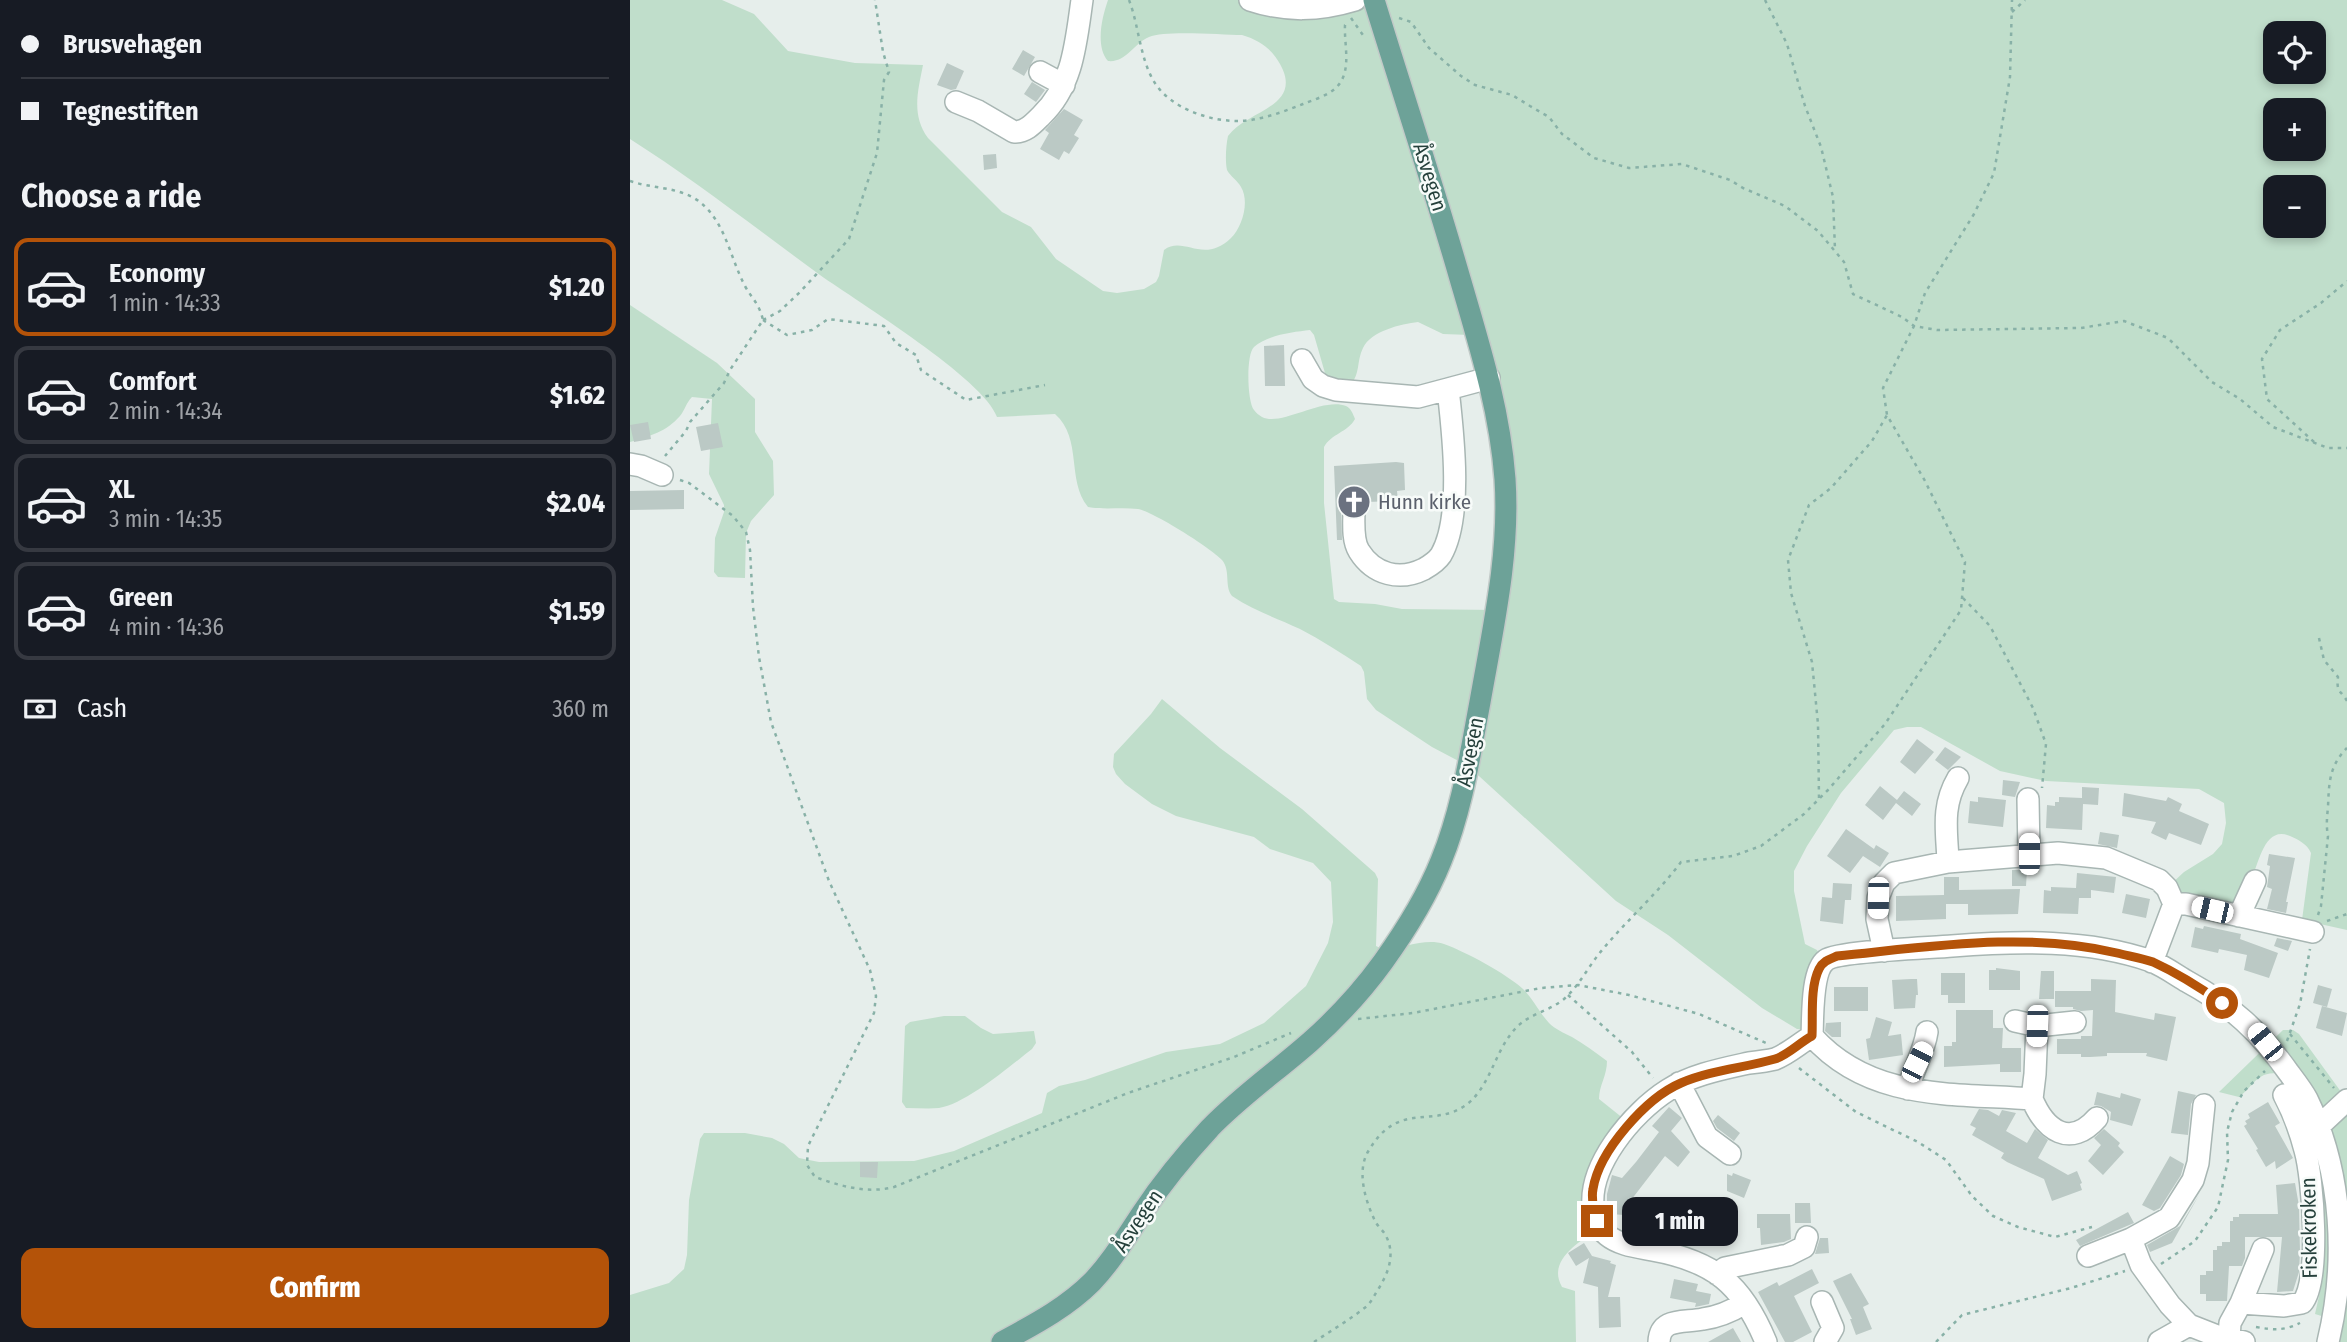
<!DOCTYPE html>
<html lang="en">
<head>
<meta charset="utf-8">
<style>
	:root { --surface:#171b24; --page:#20242c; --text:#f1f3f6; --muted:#9ea1a6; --line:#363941; --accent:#b45309 }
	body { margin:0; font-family:"Fira Sans Condensed",sans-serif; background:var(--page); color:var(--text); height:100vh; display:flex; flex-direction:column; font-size:26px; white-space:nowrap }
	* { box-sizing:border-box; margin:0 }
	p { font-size:23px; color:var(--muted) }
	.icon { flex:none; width:38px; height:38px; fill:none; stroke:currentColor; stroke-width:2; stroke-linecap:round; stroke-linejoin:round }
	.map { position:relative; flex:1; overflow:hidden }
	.drawer { display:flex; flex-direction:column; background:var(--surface); width:630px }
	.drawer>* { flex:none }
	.top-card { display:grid; align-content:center; height:154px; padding:0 21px; background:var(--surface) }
	.tools { position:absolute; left:1633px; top:21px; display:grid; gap:14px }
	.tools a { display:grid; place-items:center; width:63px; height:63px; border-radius:14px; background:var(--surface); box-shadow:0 4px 10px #0003; font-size:35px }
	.end { position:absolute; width:32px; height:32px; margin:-16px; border:9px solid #b45309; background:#fff; box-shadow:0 0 0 4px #fff }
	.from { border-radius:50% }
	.bubble { position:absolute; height:49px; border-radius:14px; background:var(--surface); box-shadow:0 4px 10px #0003; font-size:23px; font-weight:800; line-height:49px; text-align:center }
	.car { position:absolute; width:21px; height:42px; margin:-21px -10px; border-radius:9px; box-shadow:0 0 5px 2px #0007; background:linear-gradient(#fff 24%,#345 0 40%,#fff 0 76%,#345 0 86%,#fff 0) }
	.top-card b { display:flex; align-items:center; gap:24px; height:66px; font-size:26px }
	.top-card b+b { border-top:2px solid var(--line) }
	.top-card i { width:18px; height:18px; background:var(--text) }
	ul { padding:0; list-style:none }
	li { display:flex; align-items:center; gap:21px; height:98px; margin:0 14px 10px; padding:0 7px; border:4px solid var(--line); border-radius:14px }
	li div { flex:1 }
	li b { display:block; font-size:26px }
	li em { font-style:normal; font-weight:800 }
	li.selected { border-color:var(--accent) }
	li>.icon { width:63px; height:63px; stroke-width:1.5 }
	h2 { padding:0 21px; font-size:32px; line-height:84px }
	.pay { display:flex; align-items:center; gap:18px; height:77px; padding:0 21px; font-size:26px }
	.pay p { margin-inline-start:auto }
	.button { display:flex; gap:14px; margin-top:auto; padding:14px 21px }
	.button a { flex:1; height:80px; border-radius:14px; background:var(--accent); color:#fff; font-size:28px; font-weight:800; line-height:80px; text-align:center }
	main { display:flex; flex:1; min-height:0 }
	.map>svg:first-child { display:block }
</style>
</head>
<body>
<main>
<section class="drawer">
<div class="top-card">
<b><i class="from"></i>Brusvehagen</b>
<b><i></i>Tegnestiften</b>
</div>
<h2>Choose a ride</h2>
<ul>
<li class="selected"><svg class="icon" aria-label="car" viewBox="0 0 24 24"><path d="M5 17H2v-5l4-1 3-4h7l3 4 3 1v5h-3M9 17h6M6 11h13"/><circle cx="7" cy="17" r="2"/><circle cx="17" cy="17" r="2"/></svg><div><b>Economy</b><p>1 min · 14:33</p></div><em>$1.20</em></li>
<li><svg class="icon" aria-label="car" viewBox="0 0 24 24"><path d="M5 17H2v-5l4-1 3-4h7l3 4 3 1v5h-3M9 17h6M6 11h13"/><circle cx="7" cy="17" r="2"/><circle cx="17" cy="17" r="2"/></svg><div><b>Comfort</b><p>2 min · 14:34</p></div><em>$1.62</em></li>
<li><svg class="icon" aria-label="car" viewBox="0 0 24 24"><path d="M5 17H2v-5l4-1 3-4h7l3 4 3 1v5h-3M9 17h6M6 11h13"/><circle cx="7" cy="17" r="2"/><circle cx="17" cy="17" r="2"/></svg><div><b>XL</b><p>3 min · 14:35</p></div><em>$2.04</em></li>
<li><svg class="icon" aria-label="car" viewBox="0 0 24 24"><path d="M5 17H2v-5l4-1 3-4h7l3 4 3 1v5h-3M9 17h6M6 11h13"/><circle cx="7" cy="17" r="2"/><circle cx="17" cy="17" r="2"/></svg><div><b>Green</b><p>4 min · 14:36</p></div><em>$1.59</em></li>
</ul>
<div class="pay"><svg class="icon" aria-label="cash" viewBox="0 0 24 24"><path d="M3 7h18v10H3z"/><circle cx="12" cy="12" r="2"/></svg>Cash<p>360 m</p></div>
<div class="button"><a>Confirm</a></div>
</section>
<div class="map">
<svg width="1717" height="1342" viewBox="0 0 1717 1342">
	<rect width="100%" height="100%" fill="#e6eeeb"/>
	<path fill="#c0decb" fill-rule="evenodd" d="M0,0H92L124,14L158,51L225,63L293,65C288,91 281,115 298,138L372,212L401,227L426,259L473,291L487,293L514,289L526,282L529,276L534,250C554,235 573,265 601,238C612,227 620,202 611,187C608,181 600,176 597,170C595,161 596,145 598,136C617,110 674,107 650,64C641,48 629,40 612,35C592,35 535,30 519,37C504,43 496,63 478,61C465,46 472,17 478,0H1717V930L1672,920L1681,853C1677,844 1669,840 1660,836C1634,825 1629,864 1621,880C1615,892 1606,902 1599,913L1542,905L1539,886L1554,872L1583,854L1592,844L1596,823L1594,803L1569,789L1416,781L1370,771L1291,727H1277L1264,730L1211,793L1177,846L1164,871V891L1175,944L1187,950L1190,956L1189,1030L1167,1029L1132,1008L1038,935L986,901L838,766L802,747L746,710L737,699L734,672L731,666C711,653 691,640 670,629C647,618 624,611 602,596C594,586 601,571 592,560C581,548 522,511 508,509C491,507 475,510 458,507C436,480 453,439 425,414L367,417C354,379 228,302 190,275C127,229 66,181 0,139ZM1645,33H1684V72H1645ZM1645,110H1684V149H1645ZM1645,187H1684V226H1645ZM788,322L813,334L840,335L880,490L868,610L772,609L745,604L709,602L704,599L694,503V447C701,434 718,432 725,419C723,414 721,408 716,406C692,397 651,427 632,417C629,415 626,413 624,410C617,401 616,354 624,347C637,335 663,332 680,330L684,335L697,380L720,386C731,372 726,363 733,348C741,331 771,324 788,322Z
		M0,305L87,363L125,399V432L143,461L144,495L121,521L116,533L115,578L88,577L84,572L85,538L94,512V505L79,474L82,399L62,397C56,403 55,410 50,416C36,432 20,436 0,442Z
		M532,699L590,748L672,809L745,873L748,879L746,946C763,955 790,936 814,944C834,951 877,974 893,989C903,999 909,1012 919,1023C925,1029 934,1033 942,1037C954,1044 965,1052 977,1061C977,1076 969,1085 969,1099L999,1123L976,1178L966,1230C948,1243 917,1261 932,1287L945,1291L946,1342H0V1295L39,1283L54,1269L57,1255L59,1200L70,1139L74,1133H115L142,1138L154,1144L169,1158L189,1162L284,1161L324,1151L412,1113L417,1093L429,1086L455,1080L536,1052L590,1044L634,1023L676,986L698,943L703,922L701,882L683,863L640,849L624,837L546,816L522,804L495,784L486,774L483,767L484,754L521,714Z
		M314,1016H335L351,1028L363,1034L404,1031L406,1043L402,1049C380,1066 336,1104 309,1108C299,1109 287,1108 276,1108L272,1102L275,1026L280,1022Z
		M1653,1030H1663L1669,1034L1717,1100V1342H1703L1698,1318L1685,1314L1691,1287L1692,1169L1667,1091L1647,1073C1625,1073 1625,1085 1609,1097L1589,1092Z"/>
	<path fill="#bbc9c5" d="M393,50L405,57L394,76L382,69Z
		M317,63L334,71L326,89L321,90L307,85Z
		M402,82L415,90L406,102L394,94Z
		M434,109L453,120L444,135L449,138L439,154L434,151L429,160L410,149L419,133L415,130Z
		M366,154L367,168L354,170L353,155Z
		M654,345L655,386H635L634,346Z
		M18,422L21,439L4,442L0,425Z
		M88,423L93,447L71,451L66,427Z
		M766,462L774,463L775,490L767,491L768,501L735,502L725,496L717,498L711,509L712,540H707L704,466Z
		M54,490V509L0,510V491Z
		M1287,739L1304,752L1285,774L1270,762Z
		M1315,747L1331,757L1318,770L1305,760Z
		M1373,780L1390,782L1385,797L1372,795Z
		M1250,786L1267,800L1274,791L1291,804L1282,816L1266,803L1253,820L1235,805Z
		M1452,787L1469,788L1468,805L1453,804L1452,830L1416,828L1417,805L1425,806V802H1429V797L1452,798Z
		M1494,793L1536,801L1538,797L1552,804L1549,811L1579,824L1571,845L1539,833L1536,840L1521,833L1526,822L1492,816Z
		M1348,797L1376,800L1373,827L1338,823L1340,801L1348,802Z
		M1216,829L1244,849L1246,845L1259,853L1250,867L1233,856L1220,873L1197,856Z
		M1470,832L1489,835L1487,848L1468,844Z
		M1639,854L1665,858L1656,902H1658L1656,913L1637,909L1642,889L1637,887L1640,866L1637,865Z
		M1382,870H1397L1396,886H1382Z
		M1447,873L1486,877L1484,893L1461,890V898H1449L1448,914L1413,913L1414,890L1421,891V887L1446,888Z
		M1314,877H1329V890L1390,889L1388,914L1338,915V904H1316V919L1266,921V896L1314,895Z
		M1203,883L1222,884L1221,900H1215L1213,924L1190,921L1192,897L1202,898Z
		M1496,894L1520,899L1516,918L1492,913Z
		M1574,926L1611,934L1610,939L1648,953L1639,978L1614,970L1617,955L1589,949L1588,953L1561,947L1565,927L1573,929Z
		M1647,938L1662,941L1658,951L1644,946Z
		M1366,968L1390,971V990H1359V970H1366Z
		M1411,971H1424V999H1409Z
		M1311,973H1335V1003H1318V995H1311Z
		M1281,979H1287L1288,995H1286L1285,1008L1264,1009L1262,980Z
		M1461,979L1486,980L1485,1012L1524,1020L1525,1013L1546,1017L1537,1061L1516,1056L1517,1053H1477V1056L1460,1057H1451V1054H1427V1039H1451V1036H1462L1463,1010L1451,1011L1443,1009V1007H1425V991H1461Z
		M1688,985L1702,989L1697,1007L1683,1003Z
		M1204,987H1238V1011H1204Z
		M1692,1006L1717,1013L1712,1036L1686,1028Z
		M1326,1010H1363V1028H1373L1372,1048H1391V1072H1370V1064L1314,1067V1046H1322V1042H1326Z
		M1246,1017L1262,1022L1258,1036L1271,1034L1273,1055L1239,1060L1236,1039L1240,1038Z
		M1211,1022V1037H1202L1195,1031L1196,1023Z
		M1548,1091L1566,1095L1561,1104L1558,1135L1541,1133Z
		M1467,1092L1490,1098L1491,1093L1511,1099L1502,1126L1480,1120L1481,1112L1471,1106L1464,1105Z
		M1638,1102L1650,1123L1645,1126L1663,1158L1646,1169L1645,1161L1636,1167L1626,1150L1628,1149L1614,1126L1617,1124L1615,1121L1620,1118L1618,1114Z
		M1039,1107L1052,1118L1041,1131L1060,1152L1048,1167L1035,1156L998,1204L1036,1210L1037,1206L1072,1214L1069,1233L1051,1230V1227L1016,1222L1015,1229L994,1227L995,1215L978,1214L977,1210V1194L982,1175L992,1178L1006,1162L1029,1132L1022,1126Z
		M1349,1109L1358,1110L1369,1116L1372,1110L1386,1113L1376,1131L1397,1143L1405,1129L1418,1140L1408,1158L1438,1175L1447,1171L1452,1183L1450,1184L1452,1190L1422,1201L1414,1179L1377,1162L1371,1158L1374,1153L1342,1135L1346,1128L1340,1125Z
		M1088,1115L1110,1133L1104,1141L1087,1128L1083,1121Z
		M1474,1129L1490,1143L1488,1146L1494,1152L1473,1175L1458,1161L1471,1145L1464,1138Z
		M1540,1156L1554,1164L1551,1175L1530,1208L1524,1211L1512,1205Z
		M230,1162H248L247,1178L230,1177Z
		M1103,1173L1121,1180L1114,1198L1097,1191V1174L1102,1176Z
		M1665,1183L1669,1206L1670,1252L1669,1272L1663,1291L1647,1292L1652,1237H1615V1258L1612,1266H1599L1597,1301H1576V1294H1570V1275H1576V1271H1583V1250H1587V1246H1592V1242H1600V1221H1603V1217H1609V1214H1648L1646,1185Z
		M1569,1195L1542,1243L1520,1252L1517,1245L1550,1226Z
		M1165,1203H1180L1181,1223H1165Z
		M1498,1212L1504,1223L1450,1246L1446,1240Z
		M1127,1214H1160L1161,1239L1154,1242L1131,1245L1130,1228H1127Z
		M1190,1238H1198L1199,1253L1185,1254Z
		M954,1243L962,1256L981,1261L980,1263L986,1265L978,1297H990L991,1327L969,1328L968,1287L953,1283L959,1258L946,1266L938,1253Z
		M1182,1269L1189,1283L1164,1296L1182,1332L1163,1342H1155L1128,1292L1147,1282L1149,1286Z
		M1221,1273L1239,1304L1233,1307L1242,1329L1226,1335L1220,1319H1222L1203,1281Z
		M1044,1279L1068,1284L1066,1291L1081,1294L1079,1304L1065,1307L1066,1303L1040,1298Z
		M1103,1328L1111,1342H1078Z"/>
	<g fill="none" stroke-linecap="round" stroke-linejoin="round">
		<defs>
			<path id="minor" d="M620,0C656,12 689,11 725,0
				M410,72L434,85
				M326,102L348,111L384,132C396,132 403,124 411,116C443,86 446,42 452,0
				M672,360L683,379L693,386L706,390L788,397L818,389
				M0,464L11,466L32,475
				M724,509C724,522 722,540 729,551C744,575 770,581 794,569C801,565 807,561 811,555C833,517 823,433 818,389L859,378
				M1398,799L1399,854
				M1318,862C1317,831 1311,807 1328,778
				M1544,904H1556L1683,932
				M1609,916L1625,881
				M1254,951L1247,919L1248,898L1254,883L1264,873L1318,862L1428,853L1476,858L1529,880L1537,888L1544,904L1522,962
				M1385,1021L1407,1026
				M1182,1036C1240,1101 1322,1093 1402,1099C1415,1130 1440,1149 1467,1118
				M1049,1083L1077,1137L1100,1154
				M1278,1089C1283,1070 1294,1052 1297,1032
				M1402,1099L1405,1074L1407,1026L1445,1022
				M1689,1126L1717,1100
				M1501,1239L1511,1265L1540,1305L1559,1325L1587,1336L1614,1342
				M1458,1256L1501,1239L1539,1218L1563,1180L1568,1163L1574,1105
				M1087,1274L1095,1268L1158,1255L1174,1247L1177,1237
				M1192,1302L1203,1328L1195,1342
				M1611,1303L1654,1306L1672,1303C1691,1282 1683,1178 1675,1150C1670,1131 1663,1112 1654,1095
				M1599,1339L1600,1323L1611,1303L1633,1249
				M1029,1342C1030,1317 1054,1323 1073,1319C1088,1317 1102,1311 1115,1303
				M1136,1342C1112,1284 1084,1261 1022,1250C1007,1247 989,1245 977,1235C970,1230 966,1220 964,1212C955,1168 1003,1112 1038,1090C1061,1075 1092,1069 1119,1063C1128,1062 1137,1061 1145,1059C1158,1054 1170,1043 1182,1036C1183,1019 1181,971 1196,960C1209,951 1300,948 1322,946C1388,941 1457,939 1521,961C1534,966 1546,975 1558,982C1602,1006 1630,1032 1659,1073C1665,1081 1672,1090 1677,1099C1713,1173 1717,1263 1698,1342
				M1529,1342L1559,1325"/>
			<path id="major" d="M372,1342C403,1325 436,1308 462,1282C482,1261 496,1237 512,1213C532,1183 555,1155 580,1128C611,1096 647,1071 680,1042C707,1018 732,991 753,962C776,930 797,896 811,861C832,810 840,755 850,702C863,628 880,554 875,479C870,411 850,347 831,282C804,188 773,94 744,0"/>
		</defs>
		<use href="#minor" stroke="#a8b6b3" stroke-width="24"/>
		<use href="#major" stroke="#c2cac8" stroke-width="24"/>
		<path stroke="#88b1a7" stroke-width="2.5" stroke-dasharray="3.5 5" stroke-linecap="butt" d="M499,0C510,28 510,68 531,91C552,114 596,126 626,119C642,116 658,110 673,104C685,99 702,95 710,83C721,67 714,44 715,25L719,22
			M1135,0L1157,44L1175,106L1191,147L1203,197L1205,250
			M1382,12L1395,0
			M721,18L735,38
			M769,18L781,22L799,48L831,76L845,85L882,95L900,106L919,117L932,134L964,158L999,168L1052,164L1100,180L1113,188L1155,206L1188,231L1214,262L1223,294L1272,317L1284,326L1307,330L1451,328L1494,321L1538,338L1582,382L1610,399L1643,427L1698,448H1717
			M0,181C20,188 45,187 64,198C95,217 99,256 115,286C122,299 129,303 133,320L100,370L94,383L60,422L56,431L35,456
			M133,320L150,311L170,292L219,239L247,153L254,80L259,72L253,52L245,0
			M133,320L157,335L182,330L198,319L254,326L266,343L286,355L291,370L336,400L415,385
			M1684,442L1637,399L1632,359L1650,330L1691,303L1717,281
			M50,480L59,483L103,516L116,532L120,550L123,607L129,657L141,722L199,881L240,970L246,996L244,1013L178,1146L177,1165L185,1177C210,1186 238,1194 264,1187L498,1093L604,1057L661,1033
			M1333,598L1360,626L1403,708L1416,744L1412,788
			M1689,638L1694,660L1708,677C1706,693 1711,690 1717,701
			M1189,798L1188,724L1182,662L1161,593L1158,560L1179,505L1201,488L1242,441L1257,415
			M1688,915L1691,906L1698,836C1696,826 1697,817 1698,807C1699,783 1699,766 1717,748
			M1697,921L1717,914
			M938,995L1002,1052L1023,1078
			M728,1019L783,1013L911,988L948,985L999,995L1069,1014L1136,1043
			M1660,1034L1704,1088
			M1657,1041L1670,1004L1680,949
			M1169,1068L1226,1112L1288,1142L1316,1160L1342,1196L1363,1216L1388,1227L1425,1237L1462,1227
			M1531,1264L1565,1241L1588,1207L1598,1160L1597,1132L1602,1112L1614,1091L1635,1071
			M1626,1327C1643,1330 1654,1331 1670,1323
			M684,1342C702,1330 721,1319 737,1306C742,1301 745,1294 749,1288C758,1273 765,1256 757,1238C755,1232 748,1227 745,1221C735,1200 726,1170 739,1150C769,1100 802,1129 836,1105C861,1086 864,1052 885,1029C898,1014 918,1012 934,999C950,985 959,965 973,949C998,919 1028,893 1051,862L1103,856L1131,846L1174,814L1198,790L1255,724L1331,610L1335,562L1295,481L1257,415L1253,388L1284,326L1295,293L1344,214L1364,173L1380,77L1382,0
			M1306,1342L1332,1315L1441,1288L1495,1271"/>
		<use href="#minor" stroke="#fff" stroke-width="21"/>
		<use href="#major" stroke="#6da298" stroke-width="21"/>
	</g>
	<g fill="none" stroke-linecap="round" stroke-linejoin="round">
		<path stroke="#b45309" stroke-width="9" d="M967,1221C964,1211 961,1199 963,1189C969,1151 1016,1098 1051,1083C1081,1070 1114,1068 1145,1059C1158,1055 1169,1043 1182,1036C1183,1016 1180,987 1189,969C1193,961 1200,959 1207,956C1299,947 1396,931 1487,953C1499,956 1512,958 1523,962C1547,973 1571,988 1592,1003"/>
	</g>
	<defs>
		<symbol id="church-disc" viewBox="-11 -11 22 22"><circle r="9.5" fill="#6b7280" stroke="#f7fbf9"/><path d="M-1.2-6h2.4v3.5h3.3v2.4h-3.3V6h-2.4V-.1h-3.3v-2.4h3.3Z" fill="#fff"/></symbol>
	</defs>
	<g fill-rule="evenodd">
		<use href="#church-disc" x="705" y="483" width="38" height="38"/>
	</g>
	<g text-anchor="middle" stroke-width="5" stroke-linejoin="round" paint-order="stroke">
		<g font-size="21" fill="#25403b" stroke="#f7fbf9">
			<text transform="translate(800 177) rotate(73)" y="7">Åsvegen</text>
			<text transform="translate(840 752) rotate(-79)" y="7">Åsvegen</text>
			<text transform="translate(508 1221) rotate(-56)" y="7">Åsvegen</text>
			<text transform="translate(1679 1228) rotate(-91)" y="7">Fiskekroken</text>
		</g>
		<g font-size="21" fill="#5b616d" stroke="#f7fbf9" text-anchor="start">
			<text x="748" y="509">Hunn kirke</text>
		</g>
	</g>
</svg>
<div class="tools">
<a><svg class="icon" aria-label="locate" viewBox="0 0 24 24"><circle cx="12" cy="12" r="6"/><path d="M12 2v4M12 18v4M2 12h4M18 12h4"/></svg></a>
<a>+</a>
<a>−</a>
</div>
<i class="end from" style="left:1592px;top:1003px"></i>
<i class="end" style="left:967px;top:1221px"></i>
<div class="bubble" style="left:992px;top:1197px;width:116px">1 min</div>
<i class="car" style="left:1399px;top:854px;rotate:0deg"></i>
<i class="car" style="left:1248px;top:898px;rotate:181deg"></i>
<i class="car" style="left:1582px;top:910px;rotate:283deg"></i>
<i class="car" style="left:1407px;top:1026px;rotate:182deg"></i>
<i class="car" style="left:1635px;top:1042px;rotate:321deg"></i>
<i class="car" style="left:1287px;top:1062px;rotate:27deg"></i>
</div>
</main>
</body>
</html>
